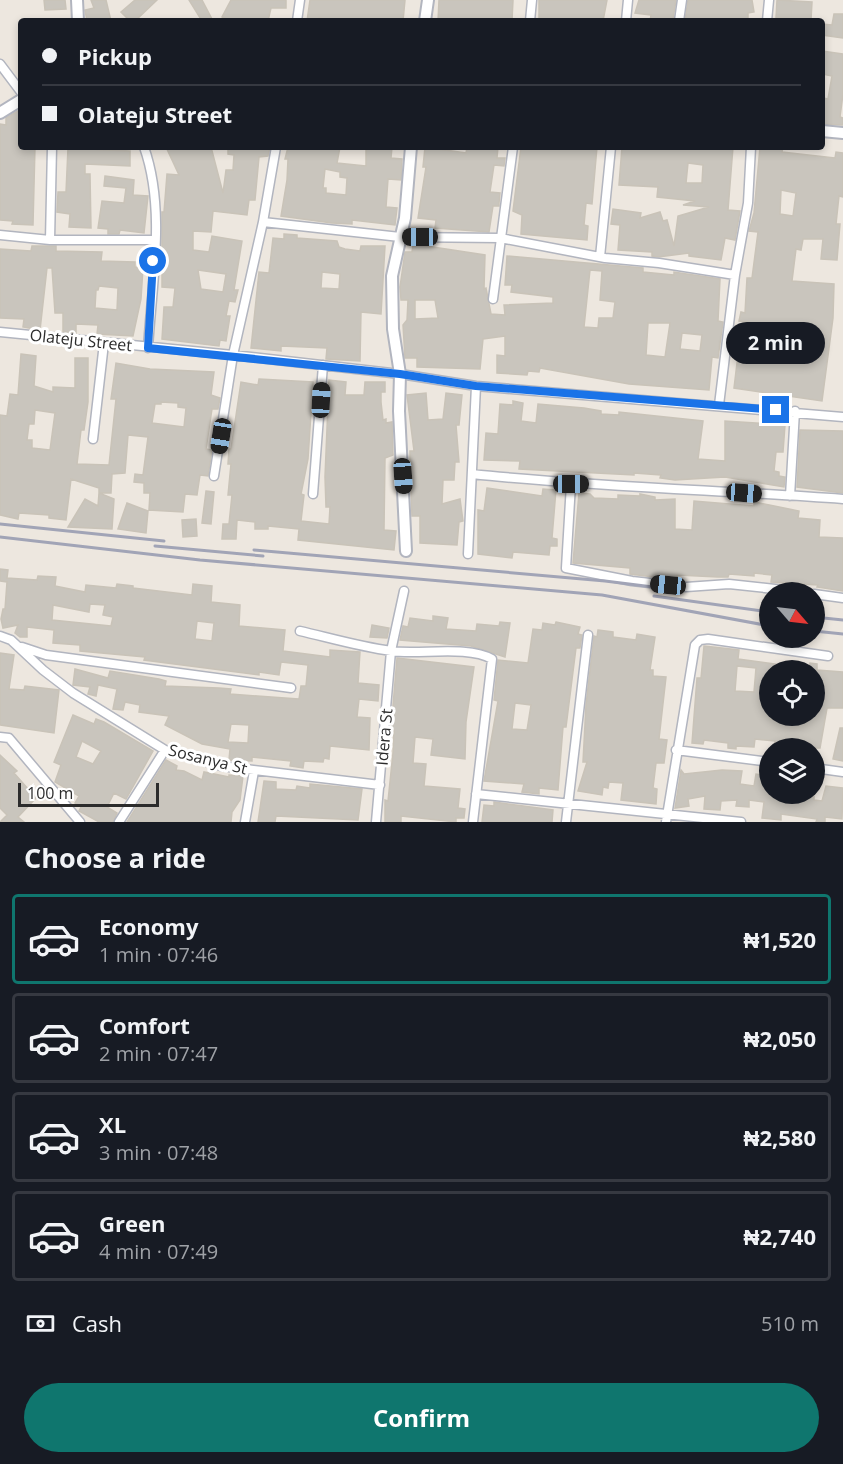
<!DOCTYPE html>
<html lang="en">
<head>
<meta charset="utf-8">
<style>
	:root { --surface:#171b24; --page:#20242c; --text:#f1f3f6; --muted:#9ea1a6; --line:#363941; --accent:#0f766e }
	body { margin:0; font-family:"Open Sans",sans-serif; background:var(--page); color:var(--text); height:100vh; display:flex; flex-direction:column; font-size:22px; white-space:nowrap }
	* { box-sizing:border-box; margin:0 }
	p { font-size:20px; color:var(--muted) }
	.icon { flex:none; width:33px; height:33px; fill:none; stroke:currentColor; stroke-width:2; stroke-linecap:round; stroke-linejoin:round }
	.map { position:relative; height:822px; overflow:hidden }
	.sheet { display:flex; flex-direction:column; background:var(--surface); flex:1 }
	.sheet>* { flex:none }
	.guide { position:absolute; left:18px; top:18px; width:807px; height:132px; border-radius:6px; box-shadow:0 3px 9px #0003; display:grid; align-content:center; height:132px; padding:0 24px; background:var(--surface) }
	.needle { width:39px; rotate:118deg }
	.tools { position:absolute; left:759px; top:582px; display:grid; gap:12px }
	.tools a { display:grid; place-items:center; width:66px; height:66px; border-radius:50%; background:var(--surface); box-shadow:0 3px 9px #0003; font-size:30px }
	.scale { position:absolute; left:18px; bottom:15px; width:141px; box-sizing:border-box; padding-left:6px; border:3px solid #2c2c2c; border-top:0; font-size:16px; line-height:21px; white-space:nowrap; color:#2c2c2c; -webkit-text-stroke:4px #fff; paint-order:stroke }
	.end { position:absolute; width:27px; height:27px; margin:-14px; border:8px solid #1a73e8; background:#fff; box-shadow:0 0 0 3px #fff }
	.from { border-radius:50% }
	.bubble { position:absolute; height:42px; border-radius:21px; background:var(--surface); box-shadow:0 3px 9px #0003; font-size:20px; font-weight:700; line-height:42px; text-align:center }
	.car { position:absolute; width:18px; height:36px; margin:-18px -9px; border-radius:8px; box-shadow:0 0 4px 2px #0007; background:linear-gradient(#222 24%,#8ab4d8 0 40%,#222 0 76%,#8ab4d8 0 86%,#222 0) }
	.guide b { display:flex; align-items:center; gap:21px; height:57px; font-size:22px }
	.guide b+b { border-top:2px solid var(--line) }
	.guide i { width:15px; height:15px; background:var(--text) }
	ul { padding:0; list-style:none }
	li { display:flex; align-items:center; gap:18px; height:90px; margin:0 12px 9px; padding:0 12px; border:3px solid var(--line); border-radius:6px }
	li div { flex:1 }
	li b { display:block; font-size:22px }
	li em { font-style:normal; font-weight:700 }
	li.selected { border-color:var(--accent) }
	li>.icon { width:54px; height:54px; stroke-width:1.5 }
	h2 { padding:0 24px; font-size:27px; line-height:72px }
	.pay { display:flex; align-items:center; gap:15px; height:66px; padding:0 24px; font-size:22px }
	.pay p { margin-inline-start:auto }
	.button { display:flex; gap:12px; margin-top:auto; padding:12px 24px }
	.button a { flex:1; height:69px; border-radius:36px; background:var(--accent); color:#fff; font-size:24px; font-weight:700; line-height:69px; text-align:center }
	.map>svg:first-child { display:block }
</style>
</head>
<body>
<div class="map">
<svg width="843" height="822" viewBox="0 0 843 822">
	<rect width="100%" height="100%" fill="#ede7df"/>
	<path fill="#c9c5bd" stroke="#c9c3b8" stroke-width="1.5" fill-rule="evenodd" d="M44,0H65L66,9L45,10Z
		M91,0H106L111,21H87L85,10L94,8Z
		M135,0H157L135,21H130L121,12Z
		M189,0H202L213,21H202Z
		M231,0H286V8H271L268,21H229L222,17Z
		M310,0H405L403,21H339L319,18V21H307Z
		M439,0H513L512,21H438Z
		M539,0H607L603,21H539Z
		M639,0H676L673,19L650,21L651,15L635,13Z
		M688,0H752L754,12L748,13V21H685Z
		M777,0L812,2L811,20L776,18Z
		M834,14H843V38L822,35V24L832,25Z
		M822,51L843,54V94L840,117L843,118V125L822,124L823,98L828,99L832,76L822,74Z
		M18,111H21V147H35L33,225L12,224L13,221L0,220V124L6,125V118Z
		M166,147H211L223,193L226,170H233L234,155L228,154V147H270L268,156L259,157L255,200H249L247,215L213,211L211,232L193,231V250L209,252L212,236L242,241L234,290H238L235,302L229,301L226,316H230L226,341L220,340L219,346L162,339L164,307H173L175,288L162,287V212H164L167,174L179,175ZM198,270L226,274L223,292L201,289Z
		M288,147H340L337,163L366,166V147H392L391,158L402,159L401,180L388,179L386,207L397,208L395,225L352,220V224L332,223L281,216L287,180L288,159H285ZM325,169L340,172V177L347,178L346,195L326,193V188H323Z
		M425,147L466,153L467,147H498L497,158H505L504,166L494,165L490,192L500,193L499,203V206H493L489,232L435,228L436,220L418,218L426,167H423Z
		M521,147H597L592,204L586,203L584,225L588,226L587,240L521,234L522,215L513,211Z
		M622,147H733L728,210L740,211L735,240L725,238L721,260L689,256V253L658,257L652,256V252L618,250L620,225L611,224L613,209L641,213L640,218L660,212L663,221L667,220L674,246L678,216L709,207L683,205L695,201L657,197L658,187L619,185ZM688,163L703,165L702,183H686Z
		M760,147H783L782,152L835,158L836,152L843,153V197L839,196L836,224H840L837,260L821,259L823,239H803L801,250L796,249L792,281L834,284L833,318L822,401L734,388L740,338H744L746,322L739,321L741,312L745,313L747,278H752L758,232L749,231L754,213ZM781,190L796,193L793,216L780,214Z
		M68,148L130,151V166L85,164V174H90L91,228L69,227L70,214L57,212L58,192H66Z
		M105,176L134,180L133,195L148,196L144,233L120,230L119,234H108V229L98,228L102,201L124,203L126,188L104,186Z
		M284,234L297,235V238L337,241L339,247L345,249L360,251L361,246H385L381,314L361,312L360,361L326,359L327,348L281,346V351L251,348L259,272L269,273L273,238L284,239ZM322,272L340,274L339,289L321,288Z
		M413,244L485,255L484,289L486,288L491,314L505,315L504,305L553,303V297L511,292L512,285H505L507,256L643,268V272L674,275V272L720,279L718,321L723,322L718,358L712,357L709,390L629,384L540,368L539,372L528,371L527,375L497,373V355L505,356V336L483,339L480,369L417,367V358H405L403,325L407,320L408,300H401L400,287L405,252H412ZM590,270L602,271L600,300L615,302L613,318H599L598,328L584,327ZM415,300H435L438,318L415,319ZM648,323H670L665,357L646,355ZM682,333L702,335L700,351L680,349Z
		M32,246H56V251L102,252L101,261L135,262V267L143,268L141,299L133,336L97,334L98,325L76,324V333L63,332V313H55L52,268H47L40,330L23,327L24,319L0,318V249L31,251ZM99,286L118,288L117,310L95,308L96,290H98Z
		M21,354L36,356L34,386L53,392V387L75,388V358H88V402L84,430H81L77,464L109,465L116,399H111L116,363L150,369L214,372L211,395L220,398L218,409H212L206,449L212,450L208,476L200,475L197,495L185,494L183,512L149,510L150,493H144V483L134,482L135,474L143,475L148,437L128,435L125,473L112,474L111,493H99V488L71,479L66,520L49,518V515L19,513L18,519L0,515V415L7,416L10,394L18,395ZM161,402L178,403V407L186,408L184,427L152,423L155,404H161ZM35,410L55,413L50,450L32,448V440H27L29,424H34Z
		M259,379L313,382L308,459L301,494L304,495L301,521L329,524L330,507H326L325,477L329,380L346,382L345,395H364L365,382H385V392H381V402L383,420L386,419V423L392,422L393,455L385,458L384,530L396,531L394,550L298,540L299,529L268,526V529H255V522L237,520L236,539H222L223,524H229L232,495H228L231,464H228L229,449H231L241,382L258,385Z
		M426,393L428,420L443,419L446,393L462,395L459,425H456L459,462H455L454,480H443L442,504L460,499L463,521L459,522L457,545L420,543V516H412L410,466V451H414L407,395Z
		M513,401L523,403L521,421L536,423L538,404L584,408L601,411V414L619,415V412L703,421L698,459L725,461V421L785,425L783,452H776L774,471L779,472V476L785,477L784,487L725,477L675,480L660,478L661,475L634,473V475L519,469L520,461L484,460L486,433L498,434L500,404L513,405Z
		M800,430L843,431V493L797,487Z
		M487,488L542,496L543,489L556,490L552,538L557,539V546H550L549,555L513,552L512,558L478,554V510L484,511Z
		M206,491L214,492L211,524L202,523Z
		M99,493L114,499L112,529L68,527L85,499L98,506Z
		M579,493L590,494L594,498L618,499V495L640,496V494L655,497V500L675,499V529L692,530L694,501L754,506V502L799,511L798,518L820,520L819,537L843,538V591L817,587L818,585L771,582L772,575L754,573V576L729,574L728,577H718L677,575V580L630,574V568L573,563Z
		M127,503L148,511L146,533L118,529Z
		M196,519L197,536L183,537L182,520Z
		M0,569L8,570L7,578L37,580L38,576L56,577L55,586L85,592L86,585L116,588L117,584L133,586V588L192,595L193,584L212,586L211,602L240,605L239,626L285,630L283,651L330,657V650L360,652L358,683L379,685L378,701L359,699L357,717L370,718L369,750L330,746L329,759L324,758L323,762L304,761L303,768L290,766L291,761L252,757V761L229,760L230,749L202,744L165,725L169,716L139,712L140,705L125,702L123,710L113,709L117,689L98,685L96,696L88,694L90,687L73,685L75,669L108,678L110,671L159,679L166,681L165,686L219,688L231,689L230,694L299,699L301,686H306L308,665L281,662L279,675L259,672V675L144,660L145,657L80,651V645L53,643L54,630L27,627V637H20L15,633L18,625L3,628L1,619L3,609H5L7,582L0,581ZM90,604L105,605L103,615L113,617L111,626L52,620L53,605L89,612ZM197,621L214,623L212,641L195,639ZM231,724L249,725L248,743L228,742Z
		M433,616L448,618L446,629L476,631L477,624L499,626L500,622L510,623L505,657L471,646L400,640L403,626L408,627L410,618L433,621Z
		M556,622L580,627L578,634L582,635L580,648H576L566,727H563L558,790L539,788V794L522,792L524,784L484,781L498,701L494,700L498,660L528,663L533,629L542,630L543,623L555,625ZM515,703L531,705L527,730L512,729Z
		M372,625L389,628L387,638L370,637Z
		M598,630L613,632V637L636,640L637,634L655,637L650,670H653V676L666,677L659,739L667,740L664,763H656L653,788L657,789L656,804L621,800L623,783L609,782L608,788L603,787L602,795L578,791L587,762H583L586,705L594,636L597,637Z
		M704,646L739,650L738,659L789,666L788,670H770V719L784,721L785,716H814V700H819L814,670H809L810,663L817,664V670L843,672V708H827L820,748H774L775,741L755,739L754,747L736,746V749L728,748V743L704,740L703,744L692,743L697,678H701ZM737,666L756,668L754,692L735,691Z
		M0,653L14,655L9,689L24,690L25,686L59,690L54,733L0,725Z
		M397,658L474,667L466,722L465,759L431,755L433,739L415,737L413,763L426,764L424,786L460,789L458,808L465,809L464,818H456V822L401,816V822H385V800L388,801L393,753L394,730H391Z
		M73,715L94,724L96,719L104,722L153,751L126,799L114,793L107,807L117,813L113,822H99L79,811L81,807L75,803L79,796L55,782L61,765L54,762ZM82,741L101,751L93,764L76,757Z
		M840,728H843V761L833,759Z
		M0,755L17,771L14,773L36,798L18,817L24,822H0L7,815L0,808Z
		M166,760L177,766L176,770L184,771L202,780L204,772L229,777V775L243,776L240,800L232,812L231,822H127Z
		M681,770L684,774L722,770L742,771L740,784L754,786L756,774L770,776V794H805L814,796V800L822,801L826,786L843,788L842,819L825,817V822H816L817,819L781,814V820L762,818L764,802L749,800V807L736,806L737,800L721,801L720,810L704,809L705,796L688,799L689,806L675,808Z
		M264,781L276,782V789L296,790L297,786L310,788V784L362,789L358,820L276,816L275,822H258Z
		M494,802L553,810L552,822H482L484,805L494,806Z"/>
	<g fill="none" stroke-linecap="round" stroke-linejoin="round">
		<defs>
			<path id="minor" d="M297,21L300,0
				M530,21L532,0
				M626,21L628,0
				M679,21L682,0
				M767,21L769,0
				M0,64L21,92
				M144,147C166,209 152,282 148,348
				M263,222L400,237L500,238L605,258L659,263L735,275
				M0,235L50,240H155
				M50,240L52,147
				M600,257L611,147
				M493,299L513,147
				M0,332L233,355L400,374L476,386L843,417
				M719,405L735,275L748,203L751,147
				M93,439L104,343
				M472,474C595,487 719,490 843,499
				M214,476L233,355L263,222L276,147
				M571,484L566,568L632,581L686,587L729,584L802,592
				M313,494L323,365
				M790,496L795,411
				M468,554L476,386
				M814,594L843,598
				M300,631C330,638 361,647 391,651C419,655 468,645 492,659L473,822
				M0,636L11,640L43,670L73,693L165,750L221,766L380,785
				M22,647L46,655L291,688
				M0,737L9,738L80,822
				M676,750L770,762
				M814,768L843,772
				M476,794L741,822
				M119,822L165,750
				M245,822L254,771
				M376,822L391,651L404,591
				M566,822L588,635
				M666,822L695,645L700,640L708,639L828,656"/>
			<path id="tertiary" d="M77,0L78,21
				M425,21L428,0
				M0,113L21,100
				M822,131L843,133
				M406,551L399,411L400,374L393,329L392,276L405,218L411,147"/>
		</defs>
		<use href="#minor" stroke="#b2b5bf" stroke-width="11"/>
		<use href="#tertiary" stroke="#b2b5bf" stroke-width="14"/>
		<use href="#minor" stroke="#fff" stroke-width="8"/>
		<use href="#tertiary" stroke="#fff" stroke-width="10"/>
		<path stroke="#a1a4b6" stroke-width="3" d="M0,524L164,541
			M0,537L200,560L602,595L770,626
			M155,546L263,556
			M254,550L605,581L669,589
			M654,596L770,612
			M814,617L843,620
			M814,631L843,634"/>
	</g>
	<g fill="none" stroke-linecap="round" stroke-linejoin="round">
		<path stroke="#1a73e8" stroke-width="8" d="M153,261L148,348L400,374L476,386L776,410"/>
	</g>
	<g text-anchor="middle" stroke-width="6" stroke-linejoin="round" paint-order="stroke">
		<g font-size="16" fill="#2c2c2c" stroke="#fff">
			<text transform="translate(81 340) rotate(6)" y="6">Olateju Street</text>
			<text transform="translate(384 737) rotate(-85)" y="6">Idera St</text>
			<text transform="translate(208 759) rotate(14)" y="6">Sosanya St</text>
		</g>
	</g>
</svg>
<div class="tools">
<a><svg class="needle" viewBox="-14 -14 28 28"><path d="M0-13l5 13h-10z" fill="#e53935"/><path d="M0 13l5-13h-10z" fill="#9ea1a6"/></svg></a>
<a><svg class="icon" aria-label="locate" viewBox="0 0 24 24"><circle cx="12" cy="12" r="6"/><path d="M12 2v4M12 18v4M2 12h4M18 12h4"/></svg></a>
<a><svg class="icon" aria-label="layers" viewBox="0 0 24 24"><path d="M12 4l9 5-9 5-9-5zM3 14l9 5 9-5"/></svg></a>
</div>
<div class="scale">100 m</div>
<i class="end from" style="left:153px;top:261px"></i>
<i class="end" style="left:776px;top:410px"></i>
<div class="bubble" style="left:726px;top:322px;width:99px">2 min</div>
<i class="car" style="left:420px;top:237px;rotate:270deg"></i>
<i class="car" style="left:321px;top:400px;rotate:3deg"></i>
<i class="car" style="left:221px;top:436px;rotate:189deg"></i>
<i class="car" style="left:403px;top:476px;rotate:176deg"></i>
<i class="car" style="left:571px;top:484px;rotate:90deg"></i>
<i class="car" style="left:744px;top:493px;rotate:94deg"></i>
<i class="car" style="left:668px;top:585px;rotate:276deg"></i>
<div class="guide">
<b><i class="from"></i>Pickup</b>
<b><i></i>Olateju Street</b>
</div>
</div>
<section class="sheet">
<h2>Choose a ride</h2>
<ul>
<li class="selected"><svg class="icon" aria-label="car" viewBox="0 0 24 24"><path d="M5 17H2v-5l4-1 3-4h7l3 4 3 1v5h-3M9 17h6M6 11h13"/><circle cx="7" cy="17" r="2"/><circle cx="17" cy="17" r="2"/></svg><div><b>Economy</b><p>1 min · 07:46</p></div><em>₦1,520</em></li>
<li><svg class="icon" aria-label="car" viewBox="0 0 24 24"><path d="M5 17H2v-5l4-1 3-4h7l3 4 3 1v5h-3M9 17h6M6 11h13"/><circle cx="7" cy="17" r="2"/><circle cx="17" cy="17" r="2"/></svg><div><b>Comfort</b><p>2 min · 07:47</p></div><em>₦2,050</em></li>
<li><svg class="icon" aria-label="car" viewBox="0 0 24 24"><path d="M5 17H2v-5l4-1 3-4h7l3 4 3 1v5h-3M9 17h6M6 11h13"/><circle cx="7" cy="17" r="2"/><circle cx="17" cy="17" r="2"/></svg><div><b>XL</b><p>3 min · 07:48</p></div><em>₦2,580</em></li>
<li><svg class="icon" aria-label="car" viewBox="0 0 24 24"><path d="M5 17H2v-5l4-1 3-4h7l3 4 3 1v5h-3M9 17h6M6 11h13"/><circle cx="7" cy="17" r="2"/><circle cx="17" cy="17" r="2"/></svg><div><b>Green</b><p>4 min · 07:49</p></div><em>₦2,740</em></li>
</ul>
<div class="pay"><svg class="icon" aria-label="cash" viewBox="0 0 24 24"><path d="M3 7h18v10H3z"/><circle cx="12" cy="12" r="2"/></svg>Cash<p>510 m</p></div>
<div class="button"><a>Confirm</a></div>
</section>
</body>
</html>
